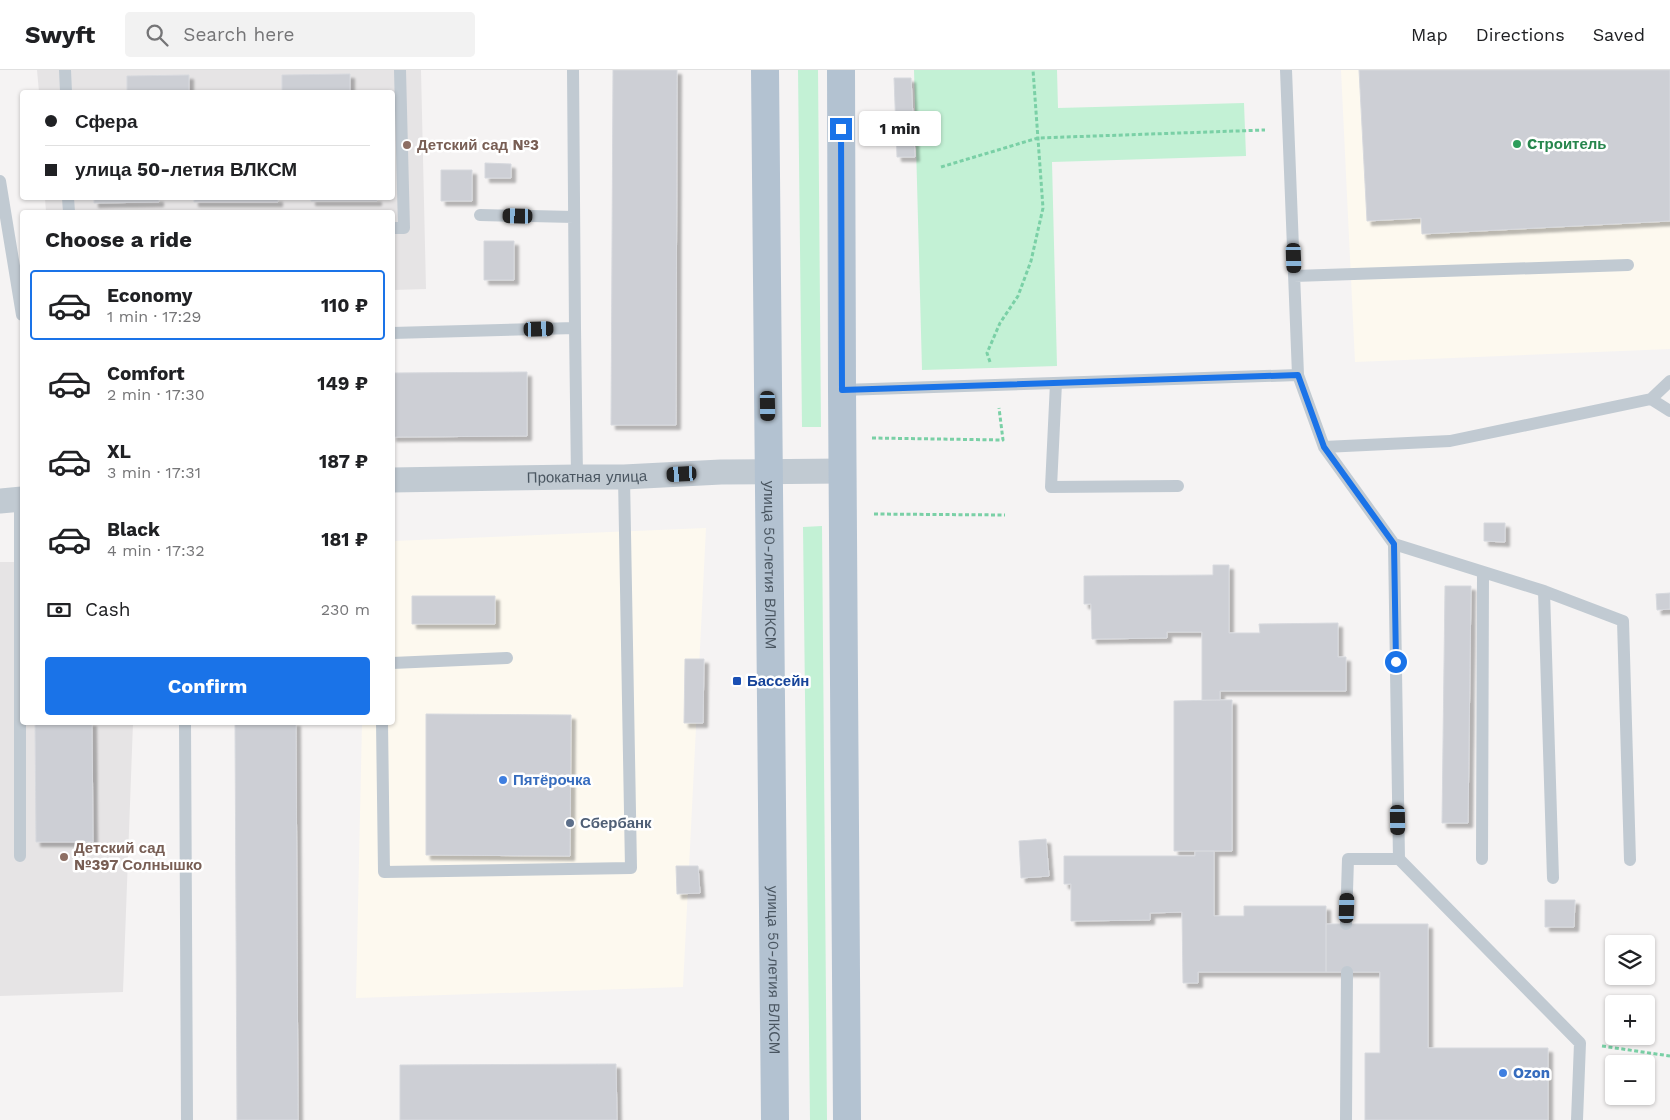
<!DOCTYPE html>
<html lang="en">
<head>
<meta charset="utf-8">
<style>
	:root { --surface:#fff; --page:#f2f2f2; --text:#202124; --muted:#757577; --line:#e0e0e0; --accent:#1a73e8 }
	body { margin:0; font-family:"Work Sans",sans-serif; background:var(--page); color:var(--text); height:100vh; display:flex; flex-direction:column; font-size:19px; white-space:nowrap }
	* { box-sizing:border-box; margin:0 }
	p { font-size:16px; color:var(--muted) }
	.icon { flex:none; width:28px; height:28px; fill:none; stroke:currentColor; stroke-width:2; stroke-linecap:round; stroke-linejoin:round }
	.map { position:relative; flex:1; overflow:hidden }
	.drawer { position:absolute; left:20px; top:140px; width:375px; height:515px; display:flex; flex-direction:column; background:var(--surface); border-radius:5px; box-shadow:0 1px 4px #0004 }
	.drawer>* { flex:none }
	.top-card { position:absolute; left:20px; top:20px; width:375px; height:110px; border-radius:5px; box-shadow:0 1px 4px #0004; display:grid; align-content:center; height:110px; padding:0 25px; background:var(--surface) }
	.tools { position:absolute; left:1605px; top:865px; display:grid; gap:10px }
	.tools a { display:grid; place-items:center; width:50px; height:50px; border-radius:5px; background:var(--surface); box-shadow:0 1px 4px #0004; font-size:25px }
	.end { position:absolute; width:22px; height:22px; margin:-11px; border:6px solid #1a73e8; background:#fff; box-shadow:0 0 0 2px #fff }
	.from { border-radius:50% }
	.bubble { position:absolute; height:35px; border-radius:5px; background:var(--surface); box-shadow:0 1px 4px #0004; font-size:16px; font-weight:700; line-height:35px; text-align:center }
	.car { position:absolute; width:15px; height:30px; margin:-15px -8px; border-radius:6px; box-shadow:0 0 4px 1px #0007; background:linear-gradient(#222 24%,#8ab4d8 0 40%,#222 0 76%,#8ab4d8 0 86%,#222 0) }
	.top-card b { display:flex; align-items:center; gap:18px; height:48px; font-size:19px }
	.top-card b+b { border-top:1px solid var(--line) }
	.top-card i { width:12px; height:12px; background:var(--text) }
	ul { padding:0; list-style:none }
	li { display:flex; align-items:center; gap:15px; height:70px; margin:0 10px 8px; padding:0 15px; border:2px solid transparent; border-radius:5px }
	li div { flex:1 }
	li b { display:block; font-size:19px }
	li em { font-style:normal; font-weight:700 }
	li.on { border-color:var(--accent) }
	li>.icon { width:45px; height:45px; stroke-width:1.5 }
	h2 { padding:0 25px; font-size:22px; line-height:60px }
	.pay { display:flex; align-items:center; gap:12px; height:55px; padding:0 25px; font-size:19px }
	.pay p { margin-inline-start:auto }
	.primary-button { display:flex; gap:10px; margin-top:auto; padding:10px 25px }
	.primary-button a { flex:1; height:58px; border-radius:5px; background:var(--accent); color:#fff; font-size:20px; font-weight:700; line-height:58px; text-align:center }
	header { display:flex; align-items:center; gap:30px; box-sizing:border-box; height:70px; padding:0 25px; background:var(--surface); border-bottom:1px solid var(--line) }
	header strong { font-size:24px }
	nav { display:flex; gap:28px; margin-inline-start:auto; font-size:18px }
	.search { width:350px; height:45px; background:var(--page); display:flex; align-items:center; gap:12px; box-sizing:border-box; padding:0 18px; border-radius:5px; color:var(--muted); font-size:19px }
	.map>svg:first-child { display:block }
</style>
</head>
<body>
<header>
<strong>Swyft</strong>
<div class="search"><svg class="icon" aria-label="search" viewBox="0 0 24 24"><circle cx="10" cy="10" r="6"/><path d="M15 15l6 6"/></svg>Search here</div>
<nav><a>Map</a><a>Directions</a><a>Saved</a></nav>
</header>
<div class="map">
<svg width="1670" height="1050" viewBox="0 0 1670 1050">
	<defs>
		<filter id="shadow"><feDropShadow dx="4.5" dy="4.5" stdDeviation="1" flood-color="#0004"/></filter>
	</defs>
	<rect width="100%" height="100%" fill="#f5f3f3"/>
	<path fill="#fdf9ef" d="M1341,0H1670V279L1355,292Z
		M706,458L683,917L356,928L362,653L392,652L393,471Z"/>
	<path fill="#e6e4e5" d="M37,0H421L426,219L393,220L392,142H46L45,128H392V22H39Z
		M0,492H22V652L133,653L123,922L0,926Z"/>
	<path fill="#c3f1d5" d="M798,0H818L821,357H802Z
		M914,0H1057L1058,38L1244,33L1246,86L1052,92L1057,296L922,300Z
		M822,456L827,1050H810L803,457Z"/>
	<path fill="#cdcfd5" stroke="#d7d9de" filter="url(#shadow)" d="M613,0H677L676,355H611Z
		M1359,0H1670V151L1422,164L1421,148L1367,151Z
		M350,4V22H282V5Z
		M189,5V22H127V6Z
		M894,8H911L915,87H897Z
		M485,93L511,94V108H485Z
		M441,100H472V131H441Z
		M94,128H159V132L94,133Z
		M194,128H278V132H194Z
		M311,128H377V131H311Z
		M484,171H514V210H484Z
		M527,302V366L392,367V303Z
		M1484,453H1505V472L1484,471Z
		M1213,495H1229V563H1260L1259,554L1338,553V587H1346V621H1220V630H1202V562H1167V568L1092,569L1091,534H1084V506L1213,505Z
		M1445,516H1471L1468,753H1442Z
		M1670,523V539L1657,540L1656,524Z
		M412,526H495V554H412Z
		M685,589H704L703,653H684Z
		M1220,630H1232V781H1174V631Z
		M426,644L571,645L570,786L426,785Z
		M35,652H92L93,772H36Z
		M235,652H296L298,1050H237Z
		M1046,769L1049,806L1021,808L1019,771Z
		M1195,781H1214V846H1244V836H1326V902H1198V913H1183L1182,842L1150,843V850L1071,851V814H1064V786H1195Z
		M676,796H698L700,823L677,824Z
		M1545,830H1575L1574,857H1545Z
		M1326,854H1428V978H1548V1050H1365V983H1380V902H1326Z
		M616,994L617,1050H400V995Z"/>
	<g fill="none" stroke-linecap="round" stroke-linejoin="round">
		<path stroke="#7ad0a6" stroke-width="3" stroke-dasharray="4 2.5" stroke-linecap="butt" d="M941,97L1038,68L1265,60
			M990,292L987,283L1000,253L1018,226L1031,191L1043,138L1033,0
			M872,368L1003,370L999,338
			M874,444L1005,445
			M1602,976L1670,986"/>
		<path stroke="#c1cad2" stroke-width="12" d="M65,0L66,22
			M573,0L575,258
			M1286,0L1298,305L1324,377L1394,474L1399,789L1580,973L1577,1050
			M0,111L22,245
			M68,128L69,142
			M480,145L574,147
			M392,158H404L400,0
			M1294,206L1628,195
			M392,263L575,258L577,407
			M1056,313L1051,417L1178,416
			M842,320L1298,305
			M1651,329L1670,341
			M1324,377L1450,371L1651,329L1670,311
			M1394,474L1544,521L1553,808
			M1544,521L1623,551L1630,790
			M392,593L507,588
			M185,652L187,1050
			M382,652L384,802L631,798L624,407
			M20,786V429
			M1482,789L1483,502
			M1346,854L1348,789H1399
			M1346,1050L1347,902"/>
		<g stroke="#c1cad2" stroke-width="25">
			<path id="s1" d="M392,410L577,407H624L721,402L843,401"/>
			<path d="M0,431L22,429"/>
		</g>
		<g stroke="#b3c2d1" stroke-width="28">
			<path id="s2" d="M765,0L775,1050"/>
			<path d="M841,0L842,320L847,1050"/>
		</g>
	</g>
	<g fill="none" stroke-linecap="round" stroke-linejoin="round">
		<path stroke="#1a73e8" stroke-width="6" d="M841,59L842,320L1298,305L1324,377L1394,474L1396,592"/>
	</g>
	<circle fill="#2e9e5b" stroke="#fff" stroke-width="2" cx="1517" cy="74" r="5"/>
	<g fill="#8d6e63" stroke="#fff" stroke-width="2">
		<circle cx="407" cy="75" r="5"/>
		<circle cx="64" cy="787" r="5"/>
	</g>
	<rect fill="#1a4fb4" stroke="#fff" stroke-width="2" x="732" y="606" width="10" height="10" rx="2.5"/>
	<g fill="#3f7fe0" stroke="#fff" stroke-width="2">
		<circle cx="503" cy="710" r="5"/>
		<circle cx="1503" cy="1003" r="5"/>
	</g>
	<circle fill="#5c6f8a" stroke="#fff" stroke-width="2" cx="570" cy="753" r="5"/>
	<g text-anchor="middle" stroke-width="5" stroke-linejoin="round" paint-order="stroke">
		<g font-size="15" font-weight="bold" fill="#27864d" stroke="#fff" text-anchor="start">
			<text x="1527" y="79">Cтроитель</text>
		</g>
		<g font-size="15" font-weight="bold" fill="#785e54" stroke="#fff" text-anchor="start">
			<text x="417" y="80">Детский сад №3</text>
			<text x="74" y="783">Детский сад<tspan x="74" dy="17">№397 Солнышко</tspan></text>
		</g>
		<g font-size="15" fill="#4a5661" stroke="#fff">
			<text dy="5" stroke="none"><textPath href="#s1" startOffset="195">Прокатная улица</textPath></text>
			<text dy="5" stroke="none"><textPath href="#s2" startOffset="495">улица 50-летия ВЛКСМ</textPath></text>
			<text dy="5" stroke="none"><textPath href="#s2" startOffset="900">улица 50-летия ВЛКСМ</textPath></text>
		</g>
		<g font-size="15" font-weight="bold" fill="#164399" stroke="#fff" text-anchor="start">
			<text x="747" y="616">Бассейн</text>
		</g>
		<g font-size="15" font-weight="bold" fill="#366cbe" stroke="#fff" text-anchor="start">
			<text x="513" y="715">Пятёрочка</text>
			<text x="1513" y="1008">Ozon</text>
		</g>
		<g font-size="15" font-weight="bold" fill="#4e5e75" stroke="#fff" text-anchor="start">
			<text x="580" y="758">Сбербанк</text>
		</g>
	</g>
</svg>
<div class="tools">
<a><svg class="icon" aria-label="layers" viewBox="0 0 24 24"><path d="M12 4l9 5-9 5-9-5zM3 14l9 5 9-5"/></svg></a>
<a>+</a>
<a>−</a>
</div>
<i class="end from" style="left:1396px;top:592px"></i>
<i class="end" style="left:841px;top:59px"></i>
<div class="bubble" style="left:859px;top:41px;width:82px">1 min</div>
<i class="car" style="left:518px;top:146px;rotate:271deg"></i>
<i class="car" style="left:1294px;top:188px;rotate:178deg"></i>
<i class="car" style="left:539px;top:259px;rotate:88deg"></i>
<i class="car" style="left:768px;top:336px;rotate:179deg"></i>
<i class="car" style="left:682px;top:404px;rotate:267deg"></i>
<i class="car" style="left:1398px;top:750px;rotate:179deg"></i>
<i class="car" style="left:1347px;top:838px;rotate:2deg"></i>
<div class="top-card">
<b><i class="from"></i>Сфера</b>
<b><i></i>улица 50-летия ВЛКСМ</b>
</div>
<section class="drawer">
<h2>Choose a ride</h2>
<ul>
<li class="on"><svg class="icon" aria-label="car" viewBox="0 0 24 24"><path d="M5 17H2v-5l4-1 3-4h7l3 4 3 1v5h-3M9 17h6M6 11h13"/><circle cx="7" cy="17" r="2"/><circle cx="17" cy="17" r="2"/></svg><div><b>Economy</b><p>1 min · 17:29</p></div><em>110 ₽</em></li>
<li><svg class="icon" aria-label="car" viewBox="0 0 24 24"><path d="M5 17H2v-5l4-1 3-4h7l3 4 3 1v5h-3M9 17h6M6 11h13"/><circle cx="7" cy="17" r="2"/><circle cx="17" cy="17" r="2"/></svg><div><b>Comfort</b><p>2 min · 17:30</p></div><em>149 ₽</em></li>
<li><svg class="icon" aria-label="car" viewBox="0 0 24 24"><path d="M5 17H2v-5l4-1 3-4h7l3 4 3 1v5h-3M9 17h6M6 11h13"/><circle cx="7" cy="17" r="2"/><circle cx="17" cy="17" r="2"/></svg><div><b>XL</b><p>3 min · 17:31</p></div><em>187 ₽</em></li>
<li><svg class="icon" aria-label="car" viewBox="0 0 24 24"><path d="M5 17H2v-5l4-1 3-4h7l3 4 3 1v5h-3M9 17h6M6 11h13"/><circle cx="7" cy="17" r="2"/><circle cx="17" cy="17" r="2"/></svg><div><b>Black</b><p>4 min · 17:32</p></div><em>181 ₽</em></li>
</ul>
<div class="pay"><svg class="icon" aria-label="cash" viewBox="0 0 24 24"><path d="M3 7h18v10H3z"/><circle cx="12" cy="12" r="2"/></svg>Cash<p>230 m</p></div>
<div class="primary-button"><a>Confirm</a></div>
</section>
</div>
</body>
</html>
